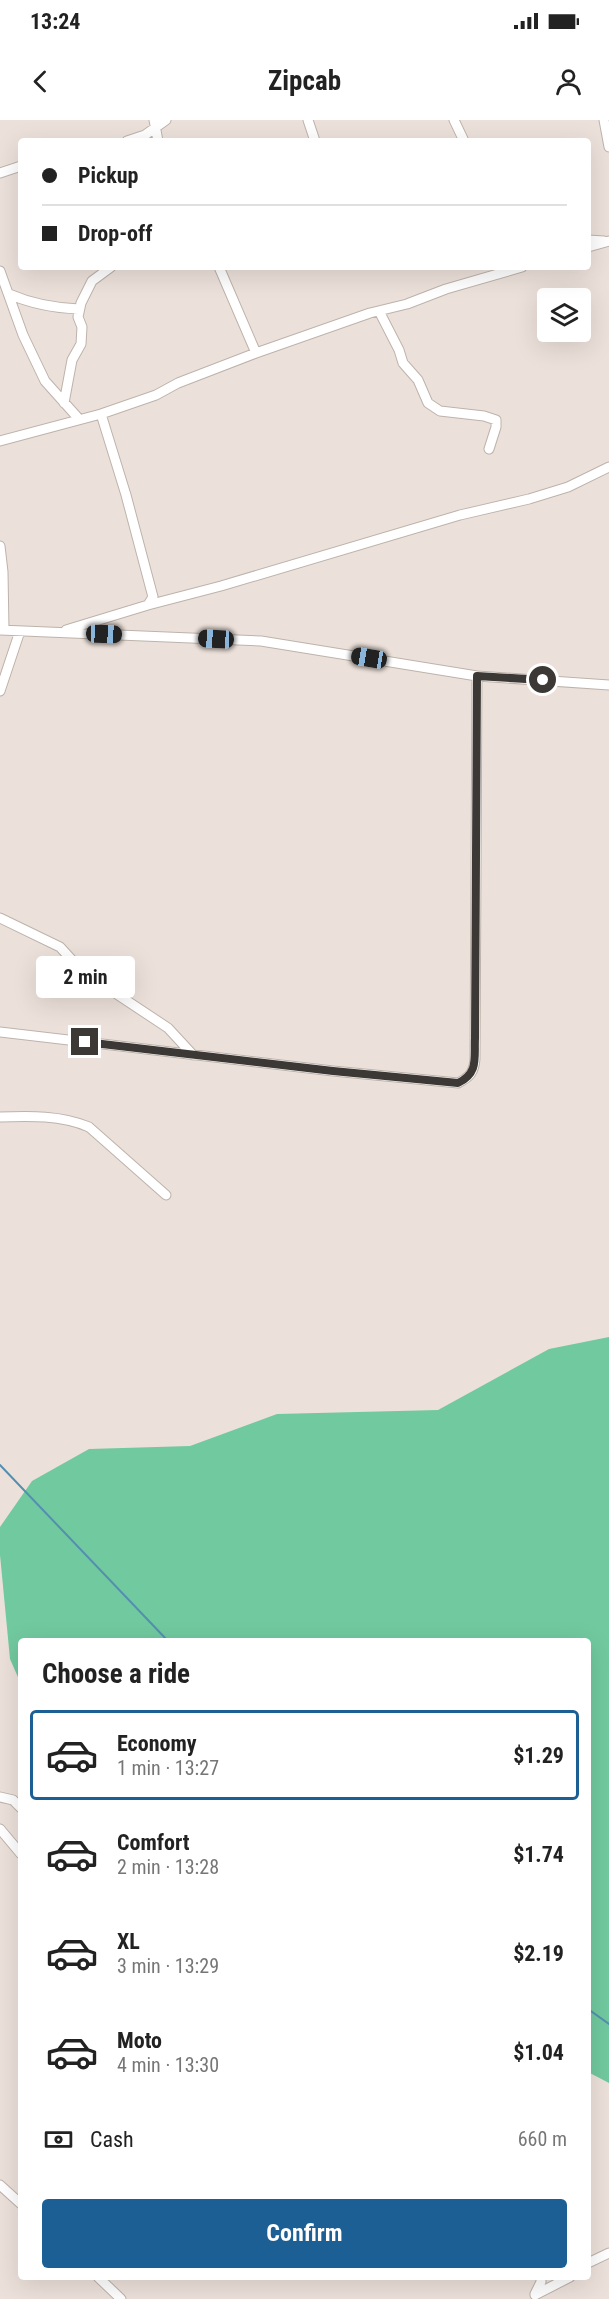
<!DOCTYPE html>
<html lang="en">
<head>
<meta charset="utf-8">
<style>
	:root { --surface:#fff; --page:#f6f6f6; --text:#222; --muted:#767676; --line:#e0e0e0; --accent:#1b5f94 }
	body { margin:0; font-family:"Roboto Condensed",sans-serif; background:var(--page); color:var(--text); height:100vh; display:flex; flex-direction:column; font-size:22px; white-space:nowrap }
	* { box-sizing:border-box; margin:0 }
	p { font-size:20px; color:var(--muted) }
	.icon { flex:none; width:33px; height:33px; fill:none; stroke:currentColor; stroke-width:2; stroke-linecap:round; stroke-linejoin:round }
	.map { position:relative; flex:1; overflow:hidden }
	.details { position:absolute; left:18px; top:1518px; width:573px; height:642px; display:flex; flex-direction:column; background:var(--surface); border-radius:6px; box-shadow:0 6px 24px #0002 }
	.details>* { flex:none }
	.guide { position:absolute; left:18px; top:18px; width:573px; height:132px; border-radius:6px; box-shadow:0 6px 24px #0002; display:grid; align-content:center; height:132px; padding:0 24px; background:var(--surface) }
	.buttons { position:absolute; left:537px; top:168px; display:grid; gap:12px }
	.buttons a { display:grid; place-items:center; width:54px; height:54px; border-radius:6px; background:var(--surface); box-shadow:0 6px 24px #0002; font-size:30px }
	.end { position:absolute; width:27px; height:27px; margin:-14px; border:8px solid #3c3835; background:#fff; box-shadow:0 0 0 3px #fff }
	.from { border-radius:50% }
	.bubble { position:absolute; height:42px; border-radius:6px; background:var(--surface); box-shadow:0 6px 24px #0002; font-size:20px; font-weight:700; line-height:42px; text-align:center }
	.car { position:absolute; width:18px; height:36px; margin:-18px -9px; border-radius:8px; box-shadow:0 0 4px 2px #0007; background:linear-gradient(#222 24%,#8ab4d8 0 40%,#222 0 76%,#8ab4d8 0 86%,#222 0) }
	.guide b { display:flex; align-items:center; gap:21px; height:57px; font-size:22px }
	.guide b+b { border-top:2px solid var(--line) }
	.guide i { width:15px; height:15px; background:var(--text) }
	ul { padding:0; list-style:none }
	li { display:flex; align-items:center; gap:18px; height:90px; margin:0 12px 9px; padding:0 12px; border:3px solid transparent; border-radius:6px }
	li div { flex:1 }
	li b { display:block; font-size:22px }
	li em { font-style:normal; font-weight:700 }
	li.selected { border-color:var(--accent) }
	li>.icon { width:54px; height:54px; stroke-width:1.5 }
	h2 { padding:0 24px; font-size:27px; line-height:72px }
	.pay { display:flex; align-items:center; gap:15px; height:66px; padding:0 24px; font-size:22px }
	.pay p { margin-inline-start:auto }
	.cta { display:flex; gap:12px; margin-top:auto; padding:12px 24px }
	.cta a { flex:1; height:69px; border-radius:6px; background:var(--accent); color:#fff; font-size:24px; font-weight:700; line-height:69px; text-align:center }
	.status { display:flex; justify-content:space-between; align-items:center; height:42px; padding:0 30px; background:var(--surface); direction:ltr }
	.status svg { height:16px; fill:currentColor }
	header { display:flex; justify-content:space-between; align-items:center; height:78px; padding:0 24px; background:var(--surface); font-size:27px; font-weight:700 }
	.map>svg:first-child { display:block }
</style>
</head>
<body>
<div class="status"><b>13:24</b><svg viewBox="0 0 49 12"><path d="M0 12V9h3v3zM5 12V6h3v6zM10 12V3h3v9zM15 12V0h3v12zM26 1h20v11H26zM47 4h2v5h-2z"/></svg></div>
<header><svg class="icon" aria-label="back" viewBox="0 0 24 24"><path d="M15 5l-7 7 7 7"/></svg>Zipcab<svg class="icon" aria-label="person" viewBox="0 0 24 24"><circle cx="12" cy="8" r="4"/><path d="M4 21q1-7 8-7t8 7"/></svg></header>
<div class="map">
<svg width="609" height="2179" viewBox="0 0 609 2179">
	<rect width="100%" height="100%" fill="#ece1da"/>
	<path fill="#71c99f" d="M609,1217V1963L588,1952V1521H21V1564L10,1539L0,1435V1407L32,1361L89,1329L190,1326L277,1294L438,1290L549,1229Z"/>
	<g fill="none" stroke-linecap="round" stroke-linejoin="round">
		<path stroke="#548fb0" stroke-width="2" d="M0,1345L168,1521
			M588,1889L609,1904"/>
		<defs>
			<path id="minor" d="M154,0L158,21
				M308,0L315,21
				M454,0L464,21
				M604,0L609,27
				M127,21L145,15L166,0
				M0,53L21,46
				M588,120L604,121
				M588,127L609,121
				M219,147L256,233
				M0,151L23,215L45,261L79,299
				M9,174C32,184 54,188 79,189
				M379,191L399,230L403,243L418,260L428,283L440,291L484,296L496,300V307L489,329
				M64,283L72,240L81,224L82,207L78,197L81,183L92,161L111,147
				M0,321L101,294L156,275L178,263L256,233L370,193L407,184L446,169L522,147
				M0,426L3,452L4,510
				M148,485L221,466L460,395L529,379L568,367L609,347
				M0,510L261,521L477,556L609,565
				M66,510L148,485L153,477L126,375L101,294
				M0,571L20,511
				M0,798L60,827L82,851L168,908L193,935
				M0,912L333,951L458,963C470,957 474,952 475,939L477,556
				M0,997C30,996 61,995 89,1007L166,1075
				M0,1677L13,1680L21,1688
				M0,1709L21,1734
				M0,2065L21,2084
				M588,2143L609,2133
				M98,2157L121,2179
				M535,2174L541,2162V2157
				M535,2175L570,2157"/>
		</defs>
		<use href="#minor" stroke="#bdb3ab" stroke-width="11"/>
		<use href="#minor" stroke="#fff" stroke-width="9"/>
	</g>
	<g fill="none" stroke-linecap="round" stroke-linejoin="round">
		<path stroke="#3c3835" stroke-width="8" d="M85,922L333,951L458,963C479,953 474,938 475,918L477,556L543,560"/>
	</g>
</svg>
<div class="buttons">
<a><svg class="icon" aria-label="layers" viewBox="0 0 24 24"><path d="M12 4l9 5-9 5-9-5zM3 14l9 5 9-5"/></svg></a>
</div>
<i class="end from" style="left:543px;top:560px"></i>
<i class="end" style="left:85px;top:922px"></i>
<div class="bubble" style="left:36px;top:836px;width:99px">2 min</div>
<i class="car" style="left:104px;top:514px;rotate:92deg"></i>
<i class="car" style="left:216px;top:519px;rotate:273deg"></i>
<i class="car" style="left:369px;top:538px;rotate:279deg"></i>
<div class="guide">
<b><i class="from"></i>Pickup</b>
<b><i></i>Drop-off</b>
</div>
<section class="details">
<h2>Choose a ride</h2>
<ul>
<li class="selected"><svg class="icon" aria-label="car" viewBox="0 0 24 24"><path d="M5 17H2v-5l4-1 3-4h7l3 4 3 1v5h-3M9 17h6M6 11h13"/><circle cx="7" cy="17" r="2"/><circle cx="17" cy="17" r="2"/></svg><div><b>Economy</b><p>1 min · 13:27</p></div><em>$1.29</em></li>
<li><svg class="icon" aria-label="car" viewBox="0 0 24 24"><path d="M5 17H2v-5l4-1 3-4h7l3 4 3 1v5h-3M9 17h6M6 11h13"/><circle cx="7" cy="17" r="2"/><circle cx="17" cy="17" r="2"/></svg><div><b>Comfort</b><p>2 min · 13:28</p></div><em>$1.74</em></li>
<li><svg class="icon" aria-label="car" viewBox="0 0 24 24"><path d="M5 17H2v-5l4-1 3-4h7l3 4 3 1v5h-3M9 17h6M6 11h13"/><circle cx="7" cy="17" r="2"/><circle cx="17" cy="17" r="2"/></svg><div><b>XL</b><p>3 min · 13:29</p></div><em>$2.19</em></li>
<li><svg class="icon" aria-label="car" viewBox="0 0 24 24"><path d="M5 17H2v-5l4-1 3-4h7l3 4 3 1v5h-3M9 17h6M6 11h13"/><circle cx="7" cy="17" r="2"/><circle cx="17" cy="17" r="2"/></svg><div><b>Moto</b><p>4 min · 13:30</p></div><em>$1.04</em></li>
</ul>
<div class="pay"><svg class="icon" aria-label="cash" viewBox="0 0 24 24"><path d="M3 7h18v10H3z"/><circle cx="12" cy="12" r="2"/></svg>Cash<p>660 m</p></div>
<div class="cta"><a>Confirm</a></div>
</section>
</div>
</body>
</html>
